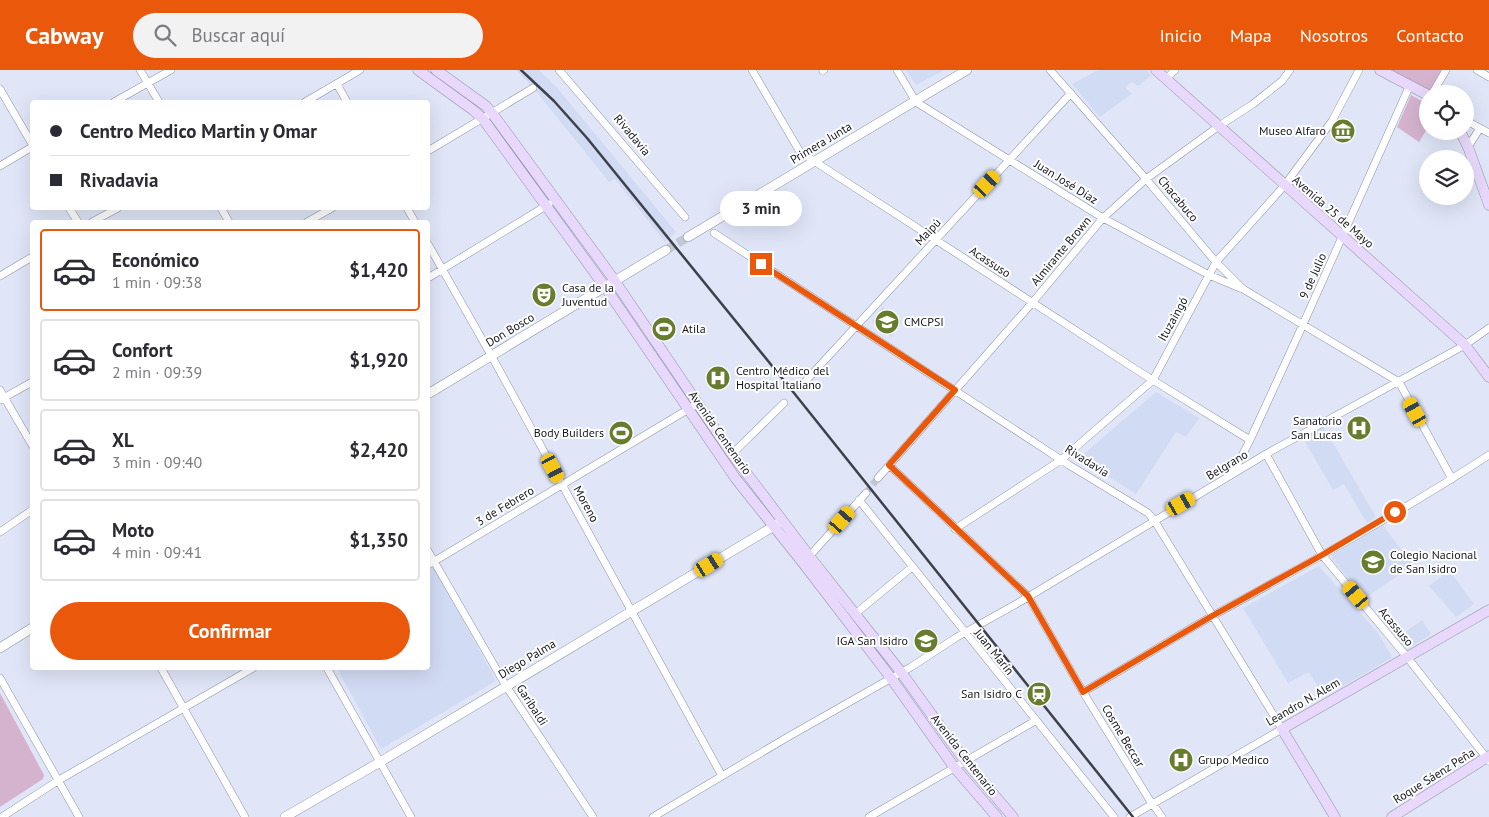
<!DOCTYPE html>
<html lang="es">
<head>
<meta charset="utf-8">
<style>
	:root { --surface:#fff; --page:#f2f2f3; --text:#2b2b33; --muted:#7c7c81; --line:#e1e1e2; --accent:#ea580c }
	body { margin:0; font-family:"PT Sans",sans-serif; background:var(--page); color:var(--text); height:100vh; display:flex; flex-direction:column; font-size:19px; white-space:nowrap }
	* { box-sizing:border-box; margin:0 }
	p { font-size:16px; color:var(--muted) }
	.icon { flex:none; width:28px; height:28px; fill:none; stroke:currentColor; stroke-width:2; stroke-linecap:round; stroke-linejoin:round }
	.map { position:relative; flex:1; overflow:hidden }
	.drawer { position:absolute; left:30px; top:150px; width:400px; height:450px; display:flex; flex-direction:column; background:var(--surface); border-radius:5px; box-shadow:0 5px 20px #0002 }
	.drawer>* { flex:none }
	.hud { position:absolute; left:30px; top:30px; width:400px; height:110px; border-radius:5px; box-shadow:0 5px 20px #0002; display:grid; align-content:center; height:110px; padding:0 20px; background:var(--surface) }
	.controls { position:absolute; left:1419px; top:15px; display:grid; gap:10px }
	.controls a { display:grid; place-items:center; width:55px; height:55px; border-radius:50%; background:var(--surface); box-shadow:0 5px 20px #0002; font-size:25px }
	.end { position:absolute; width:22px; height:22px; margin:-11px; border:6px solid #ea580c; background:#fff; box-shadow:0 0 0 2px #fff }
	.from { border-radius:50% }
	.bubble { position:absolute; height:35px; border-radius:18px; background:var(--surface); box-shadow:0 5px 20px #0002; font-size:16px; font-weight:600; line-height:35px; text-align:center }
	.car { position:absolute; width:15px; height:30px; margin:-15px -8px; border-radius:6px; box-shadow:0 0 4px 1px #0007; background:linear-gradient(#f5c518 24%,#345 0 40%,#f5c518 0 76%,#345 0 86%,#f5c518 0) }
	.hud b { display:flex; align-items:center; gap:18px; height:48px; font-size:19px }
	.hud b+b { border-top:1px solid var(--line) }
	.hud i { width:12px; height:12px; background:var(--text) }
	ul { padding:9px 0 0; list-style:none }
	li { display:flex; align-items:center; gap:15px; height:82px; margin:0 10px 8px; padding:0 10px; border:2px solid var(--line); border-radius:5px }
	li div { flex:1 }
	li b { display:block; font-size:19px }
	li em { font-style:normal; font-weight:600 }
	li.on { border-color:var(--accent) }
	li>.icon { width:45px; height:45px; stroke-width:1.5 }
	.primary-button { display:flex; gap:10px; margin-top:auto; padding:10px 20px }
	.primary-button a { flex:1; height:58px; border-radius:30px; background:var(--accent); color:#fff; font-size:20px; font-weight:600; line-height:58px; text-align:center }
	header { display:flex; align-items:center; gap:30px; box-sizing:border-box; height:70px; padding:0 25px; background:var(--accent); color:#fff }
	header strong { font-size:24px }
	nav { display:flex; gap:28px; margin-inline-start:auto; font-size:18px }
	.search { width:350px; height:45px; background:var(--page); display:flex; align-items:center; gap:12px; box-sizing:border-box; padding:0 18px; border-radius:28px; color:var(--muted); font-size:19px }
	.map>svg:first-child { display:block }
</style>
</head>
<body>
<header>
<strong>Cabway</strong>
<div class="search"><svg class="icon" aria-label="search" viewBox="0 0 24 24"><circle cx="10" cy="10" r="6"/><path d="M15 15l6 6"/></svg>Buscar aquí</div>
<nav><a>Inicio</a><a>Mapa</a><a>Nosotros</a><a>Contacto</a></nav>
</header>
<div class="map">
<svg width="1489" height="747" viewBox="0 0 1489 747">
	<rect width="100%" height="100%" fill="#e0e6f8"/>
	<path fill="#d2dbf4" d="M516,0H539L559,20L676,162L665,172L615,109L609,112L535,20Z
		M906,0H944L916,15Z
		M1098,0H1146L1152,5L1138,16L1132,12L1125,17L1132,24L1100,47L1072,14Z
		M882,237L902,251L891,267L872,252Z
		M1156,322L1199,348L1186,367L1176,362L1136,424L1079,388Z
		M1323,356L1376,447L1367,453L1344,414L1333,420L1303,368Z
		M1382,454L1413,495L1364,529L1332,488V485Z
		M434,496L496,611L381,679L337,598H428V500Z
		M1319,496L1378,563L1391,585V588L1325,627L1309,602L1288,613L1243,538Z
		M1449,500L1474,534L1456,547L1429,516Z
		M1422,550L1431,564L1406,581L1397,568Z"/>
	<path fill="#d5b3cf" d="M1388,0H1442L1429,21Z
		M1411,25L1427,34V59L1419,72L1397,57Z
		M0,623L44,705L43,709L0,737Z"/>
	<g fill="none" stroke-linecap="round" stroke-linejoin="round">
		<path stroke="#c2c7d7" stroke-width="7" stroke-dasharray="7 3.5" stroke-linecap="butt" d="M866,423L878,408"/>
		<path stroke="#c2c7d7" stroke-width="9" stroke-dasharray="9 4.5" stroke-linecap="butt" d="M666,180L688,167"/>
		<defs>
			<path id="minor" d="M140,0L159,32
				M559,0L685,147
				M752,0L800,82L1143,304L1250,370
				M897,0L916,32L1103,148L1209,205L1240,218
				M1050,0L1146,109L1215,191L1243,219L1399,312L1452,409
				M1477,0L1489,7
				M823,1L824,0
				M1166,9L1175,0
				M337,14L347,32
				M0,19L32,74
				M1432,24L1446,0
				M114,32L171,0
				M305,32L360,0
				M1465,50L1489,63
				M1468,77L1480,58
				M428,81L533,18
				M0,96L32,77
				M69,138L78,152
				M221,138L229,152
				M407,138L415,152
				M92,152L118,138
				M307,152L332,138
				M714,163L1069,395L1148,443L1154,450L1282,659L1130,747
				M428,174L491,285L722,706
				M0,206L32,187
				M428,208L549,134
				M801,316L1071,23
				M0,320L32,375
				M0,330L32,312
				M732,384L784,333
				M1266,384L1322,485L1407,587L1489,691
				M889,395L1028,526L1083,622L1149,729L1162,747
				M1233,403L1250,370L1300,261L1410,15
				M878,408L1032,233L1103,148L1146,109L1219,56L1253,34L1282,11L1290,0
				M859,430L1114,747
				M955,459L1061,390L1153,310L1216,192L1284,116L1332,51L1359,0
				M0,462L32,440
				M428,481L506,616L593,747
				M807,489L866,423
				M428,495L697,334
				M855,544L912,497
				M161,598L245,747
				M327,598L411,747
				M0,608L79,747
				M1083,622C1127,597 1170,570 1214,545C1307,494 1400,443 1489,385
				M2,747L59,710L253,598
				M653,747L786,668L911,597L957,567L1018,533L1266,384L1465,275L1489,258
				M869,747L1035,651"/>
			<path id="tertiary" d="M688,167L967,0
				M428,324L666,180
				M0,578L32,558
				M285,747L380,692L779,453"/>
			<path id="secondary" d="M418,0L473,40L483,49L605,217L736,409L803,493L891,608L954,697L997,747
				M436,0L486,36L492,43L610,204L732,384L810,487L901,602L965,691L1013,747
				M1156,0L1465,275L1489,307
				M1380,0L1428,25
				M1460,61L1468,77L1489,135
				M1335,747L1282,659L1489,540
				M1392,747L1489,686"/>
		</defs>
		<use href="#minor" stroke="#8e93a4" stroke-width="8"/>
		<use href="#tertiary" stroke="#8e93a4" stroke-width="10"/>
		<use href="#secondary" stroke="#8e93a4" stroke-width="11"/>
		<use href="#minor" stroke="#fff" stroke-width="7"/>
		<use href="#tertiary" stroke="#fff" stroke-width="9"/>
		<use href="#secondary" stroke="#e8d9fc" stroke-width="10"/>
		<path stroke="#3e414a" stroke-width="2.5" d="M521,0L554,31L587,68L794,323L1133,747"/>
	</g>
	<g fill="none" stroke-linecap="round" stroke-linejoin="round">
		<path stroke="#ea580c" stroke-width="6" d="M761,194L955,320L889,395L1028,526L1083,622L1212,546L1322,485L1395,442"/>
	</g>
	<defs>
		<symbol id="museum-disc" viewBox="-11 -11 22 22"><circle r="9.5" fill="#687c2d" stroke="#fff"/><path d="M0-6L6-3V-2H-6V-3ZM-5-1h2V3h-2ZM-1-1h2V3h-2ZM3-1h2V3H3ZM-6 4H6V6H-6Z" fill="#fff"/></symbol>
		<symbol id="theatre-disc" viewBox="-11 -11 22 22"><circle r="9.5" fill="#687c2d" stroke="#fff"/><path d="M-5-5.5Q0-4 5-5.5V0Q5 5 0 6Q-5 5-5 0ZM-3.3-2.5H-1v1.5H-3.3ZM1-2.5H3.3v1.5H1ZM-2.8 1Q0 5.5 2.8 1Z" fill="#fff"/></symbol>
		<symbol id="university-disc" viewBox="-11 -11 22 22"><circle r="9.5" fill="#687c2d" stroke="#fff"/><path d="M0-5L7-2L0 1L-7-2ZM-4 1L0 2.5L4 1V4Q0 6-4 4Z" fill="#fff"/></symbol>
		<symbol id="stadium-disc" viewBox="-11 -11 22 22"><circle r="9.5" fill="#687c2d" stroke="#fff"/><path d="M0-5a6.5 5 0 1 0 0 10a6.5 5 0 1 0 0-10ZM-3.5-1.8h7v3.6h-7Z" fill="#fff"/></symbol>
		<symbol id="hospital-disc" viewBox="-11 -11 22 22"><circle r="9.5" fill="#687c2d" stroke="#fff"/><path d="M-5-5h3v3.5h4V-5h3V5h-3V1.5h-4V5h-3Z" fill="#fff"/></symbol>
		<symbol id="station-disc" viewBox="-11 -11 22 22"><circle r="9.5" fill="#687c2d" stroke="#fff"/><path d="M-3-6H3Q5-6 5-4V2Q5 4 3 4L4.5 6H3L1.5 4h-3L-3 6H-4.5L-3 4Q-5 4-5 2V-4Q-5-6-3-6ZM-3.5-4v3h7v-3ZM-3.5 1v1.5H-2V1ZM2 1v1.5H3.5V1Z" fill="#fff"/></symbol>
	</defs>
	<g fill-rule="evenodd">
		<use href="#museum-disc" x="1329" y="47" width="28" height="28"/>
		<use href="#theatre-disc" x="530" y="211" width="28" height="28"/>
		<use href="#university-disc" x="873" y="238" width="28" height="28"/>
		<use href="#stadium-disc" x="650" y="245" width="28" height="28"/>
		<use href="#hospital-disc" x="704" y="294" width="28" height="28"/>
		<use href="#hospital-disc" x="1345" y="344" width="28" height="28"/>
		<use href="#stadium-disc" x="607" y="349" width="28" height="28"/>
		<use href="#university-disc" x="1359" y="478" width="28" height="28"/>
		<use href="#university-disc" x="912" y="557" width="28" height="28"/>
		<use href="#station-disc" x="1025" y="610" width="28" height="28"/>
		<use href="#hospital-disc" x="1167" y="676" width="28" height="28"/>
	</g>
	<g text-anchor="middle" stroke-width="4" stroke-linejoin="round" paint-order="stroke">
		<g font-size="12" fill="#16181f" stroke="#fff" text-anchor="start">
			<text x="1326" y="65" text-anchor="end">Museo Alfaro</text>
			<text x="562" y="222">Casa de la<tspan x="562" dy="14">Juventud</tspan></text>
			<text x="904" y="256">CMCPSI</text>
			<text x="682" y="263">Atila</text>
			<text x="736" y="305">Centro Médico del<tspan x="736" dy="14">Hospital Italiano</tspan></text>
			<text x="1342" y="355" text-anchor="end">Sanatorio<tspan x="1342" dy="14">San Lucas</tspan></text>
			<text x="604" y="367" text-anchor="end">Body Builders</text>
			<text x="1390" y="489">Colegio Nacional<tspan x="1390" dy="14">de San Isidro</tspan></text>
			<text x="908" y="575" text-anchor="end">IGA San Isidro</text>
			<text x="1022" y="628" text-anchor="end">San Isidro C</text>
			<text x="1198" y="694">Grupo Medico</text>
		</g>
		<g font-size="12" fill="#16181f" stroke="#fff">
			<text transform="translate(632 65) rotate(50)" y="4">Rivadavia</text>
			<text transform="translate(821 73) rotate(-31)" y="4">Primera Junta</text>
			<text transform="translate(1066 112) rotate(32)" y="4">Juan José Díaz</text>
			<text transform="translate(1178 129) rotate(50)" y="4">Chacabuco</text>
			<text transform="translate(1333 142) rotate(41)" y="4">Avenida 25 de Mayo</text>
			<text transform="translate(928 162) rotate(-47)" y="4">Maipú</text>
			<text transform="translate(1061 181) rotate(-50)" y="4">Almirante Brown</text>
			<text transform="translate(990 192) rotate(33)" y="4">Acassuso</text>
			<text transform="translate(1313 206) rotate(-66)" y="4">9 de Julio</text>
			<text transform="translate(1173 249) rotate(-61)" y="4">Ituzaingó</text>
			<text transform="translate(510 260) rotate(-31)" y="4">Don Bosco</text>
			<text transform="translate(720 363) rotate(55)" y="4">Avenida Centenario</text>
			<text transform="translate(1087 391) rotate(32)" y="4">Rivadavia</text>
			<text transform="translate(1227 395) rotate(-31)" y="4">Belgrano</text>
			<text transform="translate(586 434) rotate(61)" y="4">Moreno</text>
			<text transform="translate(505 436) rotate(-31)" y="4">3 de Febrero</text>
			<text transform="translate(1396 557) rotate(50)" y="4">Acassuso</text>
			<text transform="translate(994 582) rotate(51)" y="4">Juan Marín</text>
			<text transform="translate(527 589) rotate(-31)" y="4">Diego Palma</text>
			<text transform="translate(1303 632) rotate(-30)" y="4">Leandro N. Alem</text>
			<text transform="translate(532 635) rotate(57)" y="4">Garibaldi</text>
			<text transform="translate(1123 666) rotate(59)" y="4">Cosme Beccar</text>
			<text transform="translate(964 685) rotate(52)" y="4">Avenida Centenario</text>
			<text transform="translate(1434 706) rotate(-32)" y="4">Roque Sáenz Peña</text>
		</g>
	</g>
</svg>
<div class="controls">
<a><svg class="icon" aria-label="locate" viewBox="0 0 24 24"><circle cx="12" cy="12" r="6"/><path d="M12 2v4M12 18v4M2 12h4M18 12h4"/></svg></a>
<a><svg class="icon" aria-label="layers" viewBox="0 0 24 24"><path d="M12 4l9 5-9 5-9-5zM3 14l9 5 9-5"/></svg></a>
</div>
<i class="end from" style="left:1395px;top:442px"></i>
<i class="end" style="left:761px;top:194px"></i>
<div class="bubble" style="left:720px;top:121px;width:82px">3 min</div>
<i class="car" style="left:987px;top:114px;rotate:43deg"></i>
<i class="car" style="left:1415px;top:342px;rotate:331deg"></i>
<i class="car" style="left:553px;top:398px;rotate:152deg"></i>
<i class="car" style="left:1181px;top:434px;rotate:60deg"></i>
<i class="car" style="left:842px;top:450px;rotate:41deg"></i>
<i class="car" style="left:709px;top:495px;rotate:59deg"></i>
<i class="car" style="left:1356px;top:525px;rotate:320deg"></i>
<div class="hud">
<b><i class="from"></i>Centro Medico Martin y Omar</b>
<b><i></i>Rivadavia</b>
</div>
<section class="drawer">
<ul>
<li class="on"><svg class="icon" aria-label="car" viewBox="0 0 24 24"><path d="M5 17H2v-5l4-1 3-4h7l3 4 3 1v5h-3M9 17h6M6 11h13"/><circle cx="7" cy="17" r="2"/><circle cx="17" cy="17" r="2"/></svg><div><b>Económico</b><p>1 min · 09:38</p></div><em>$1,420</em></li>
<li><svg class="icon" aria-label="car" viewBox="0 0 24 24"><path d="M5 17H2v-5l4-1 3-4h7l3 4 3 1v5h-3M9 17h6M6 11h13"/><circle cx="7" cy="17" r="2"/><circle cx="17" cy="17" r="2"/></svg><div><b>Confort</b><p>2 min · 09:39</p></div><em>$1,920</em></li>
<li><svg class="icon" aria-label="car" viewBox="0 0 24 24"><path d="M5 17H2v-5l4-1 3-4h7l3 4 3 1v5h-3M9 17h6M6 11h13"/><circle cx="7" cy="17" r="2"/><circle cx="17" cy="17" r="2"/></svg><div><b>XL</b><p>3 min · 09:40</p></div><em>$2,420</em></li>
<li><svg class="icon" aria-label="car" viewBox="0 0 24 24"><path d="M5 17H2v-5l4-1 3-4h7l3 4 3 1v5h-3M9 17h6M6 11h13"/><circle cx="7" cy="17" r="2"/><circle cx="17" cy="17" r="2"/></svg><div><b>Moto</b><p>4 min · 09:41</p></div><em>$1,350</em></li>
</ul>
<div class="primary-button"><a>Confirmar</a></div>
</section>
</div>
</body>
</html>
